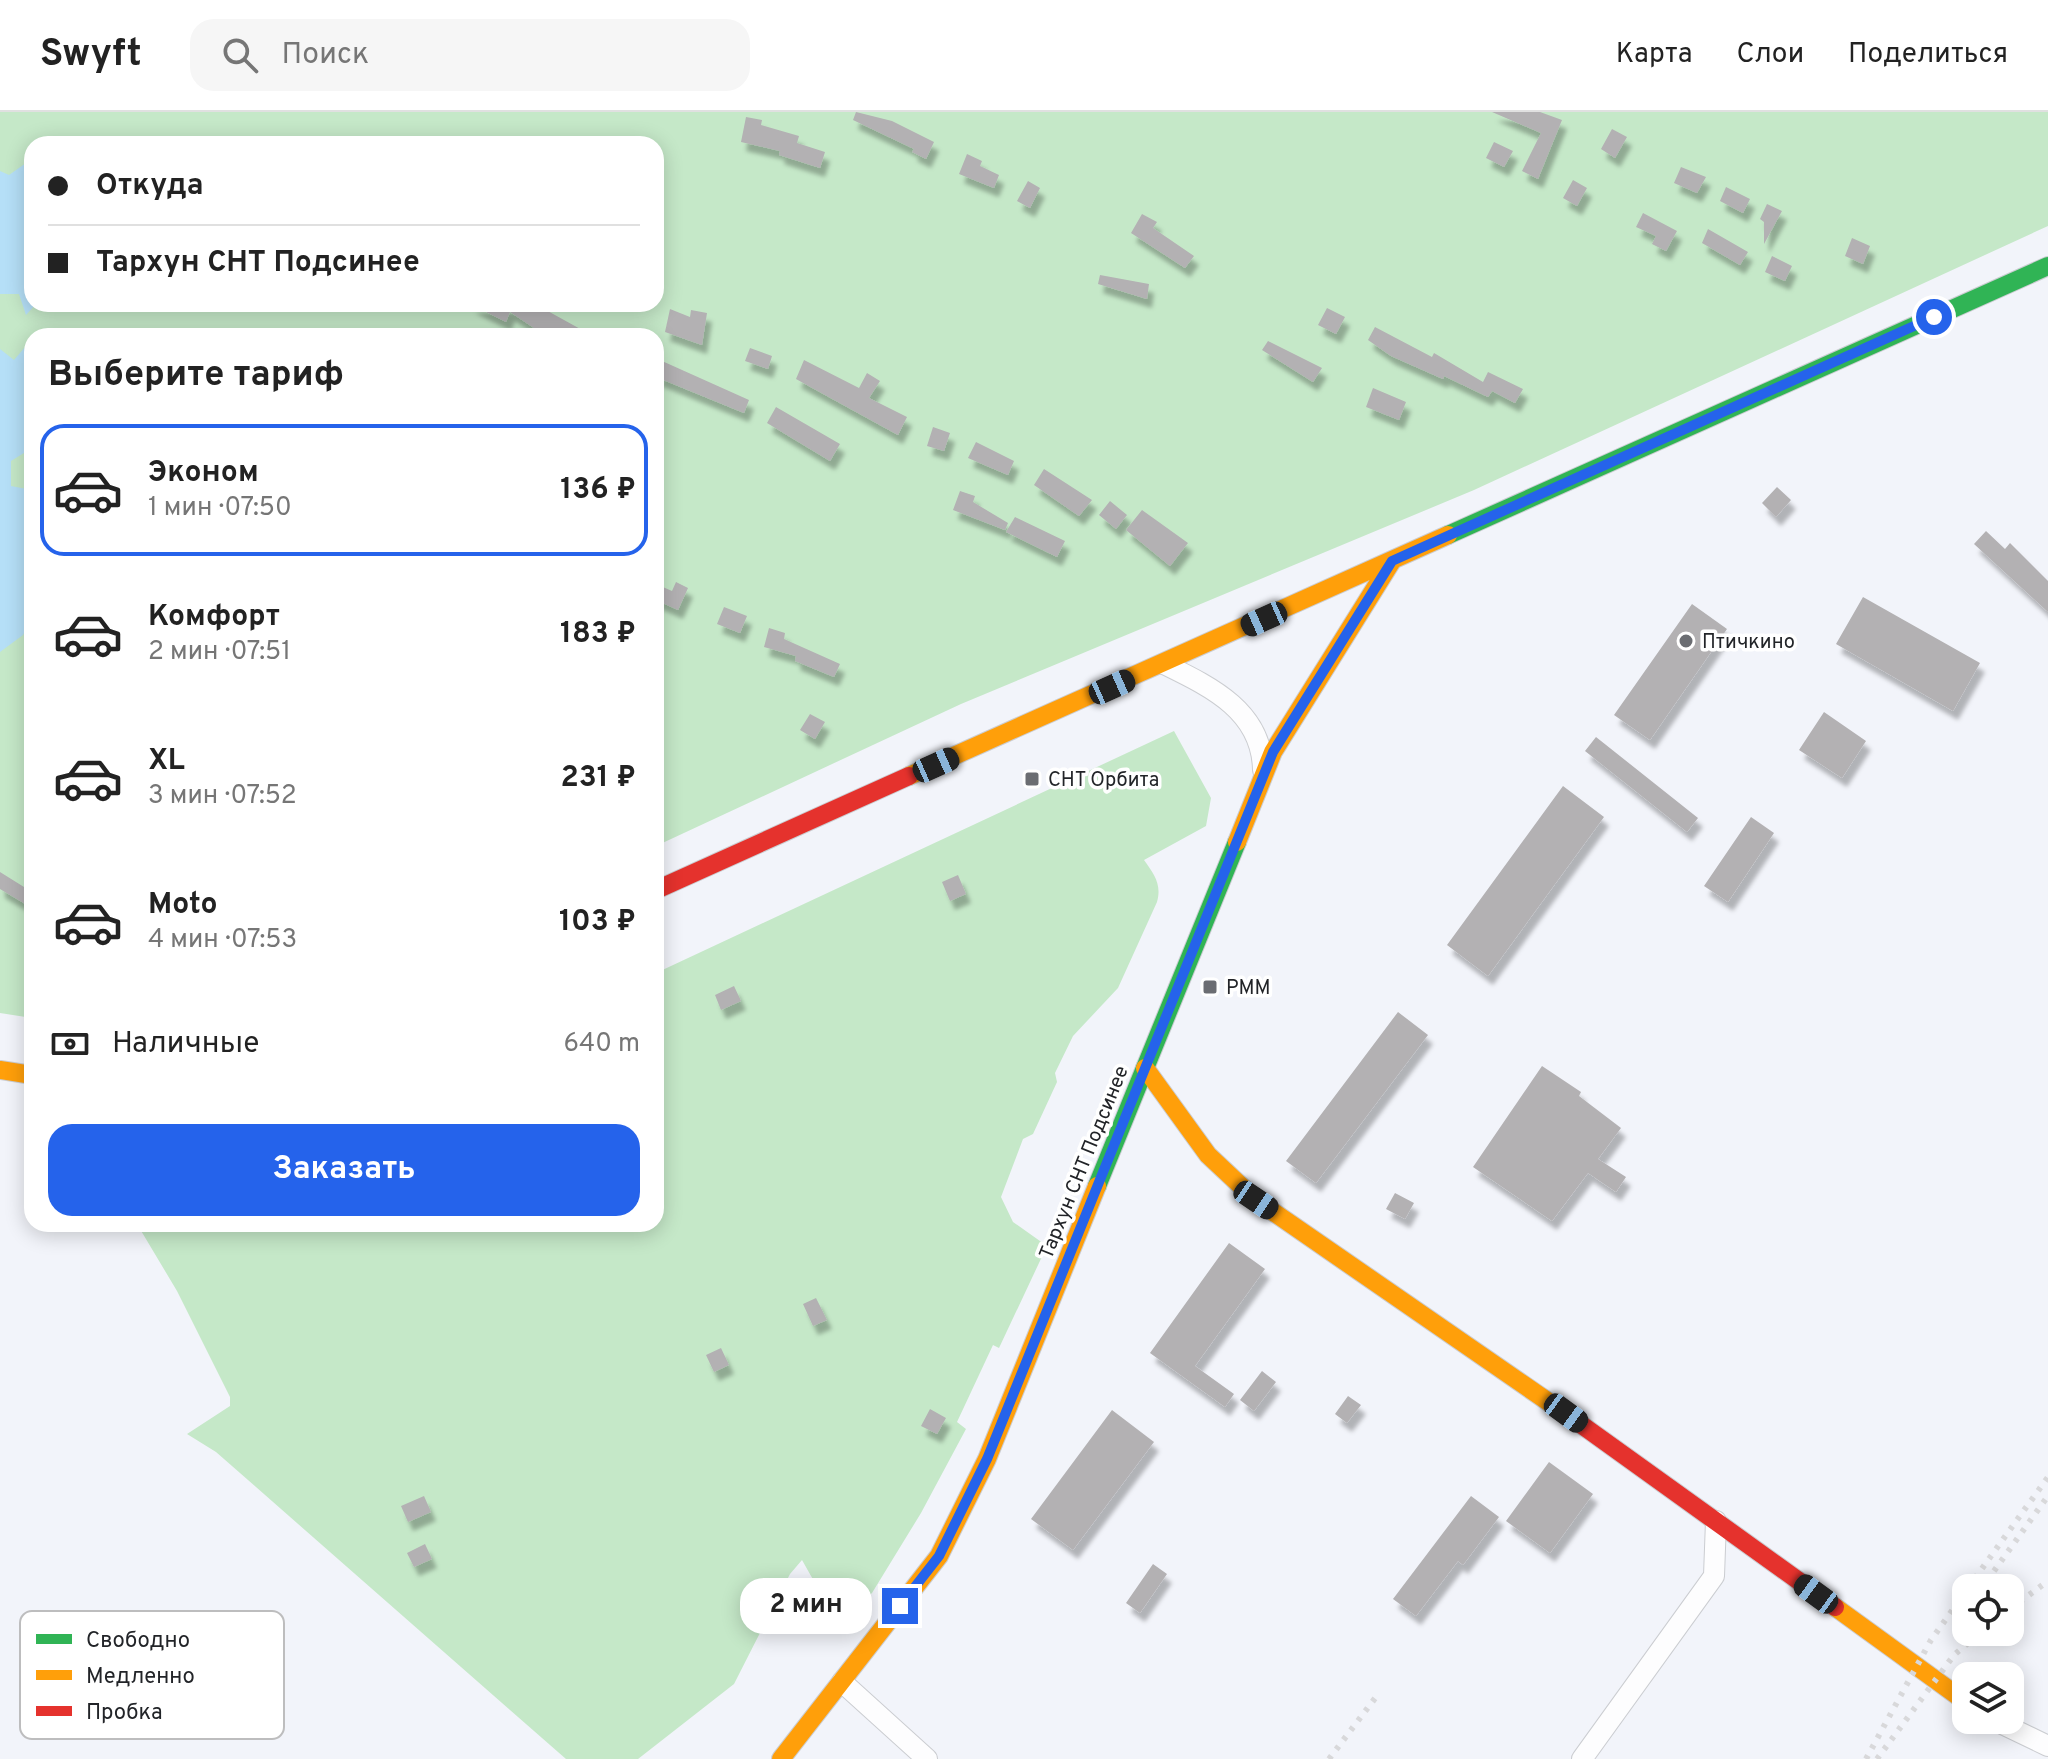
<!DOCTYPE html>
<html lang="ru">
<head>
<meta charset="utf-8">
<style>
	:root { --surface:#fff; --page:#f6f6f6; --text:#222; --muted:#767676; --line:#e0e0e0; --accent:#2563eb }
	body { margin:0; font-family:Overpass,sans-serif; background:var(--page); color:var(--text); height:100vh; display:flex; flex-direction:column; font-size:30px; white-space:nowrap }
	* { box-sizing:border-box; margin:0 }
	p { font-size:26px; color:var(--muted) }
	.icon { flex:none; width:44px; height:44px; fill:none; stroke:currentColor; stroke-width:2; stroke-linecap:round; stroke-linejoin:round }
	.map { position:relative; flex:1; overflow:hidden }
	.panel { position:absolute; left:24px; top:216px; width:640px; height:904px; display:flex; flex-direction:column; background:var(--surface); border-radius:24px; box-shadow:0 4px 20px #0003 }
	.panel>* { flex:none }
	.top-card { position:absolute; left:24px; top:24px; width:640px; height:176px; border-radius:24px; box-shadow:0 4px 20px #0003; display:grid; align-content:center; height:176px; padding:0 24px; background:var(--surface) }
	.tools { position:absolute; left:1952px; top:1462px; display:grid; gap:16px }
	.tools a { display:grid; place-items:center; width:72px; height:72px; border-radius:16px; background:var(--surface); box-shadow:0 4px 20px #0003; font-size:40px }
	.end { position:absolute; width:36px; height:36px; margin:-18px; border:10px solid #2563eb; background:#fff; box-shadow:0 0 0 4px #fff }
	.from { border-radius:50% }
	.bubble { position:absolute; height:56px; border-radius:24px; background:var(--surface); box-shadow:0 4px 20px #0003; font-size:26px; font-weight:700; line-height:56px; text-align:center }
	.car { position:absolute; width:24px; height:48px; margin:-24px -12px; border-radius:10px; box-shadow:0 0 6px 2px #0007; background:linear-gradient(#222 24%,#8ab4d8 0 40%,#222 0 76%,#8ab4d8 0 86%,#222 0) }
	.top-card b { display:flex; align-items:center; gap:28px; height:76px; font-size:30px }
	.top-card b+b { border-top:2px solid var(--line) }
	.top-card i { width:20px; height:20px; background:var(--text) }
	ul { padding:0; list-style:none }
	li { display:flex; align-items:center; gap:24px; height:132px; margin:0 16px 12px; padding:0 8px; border:4px solid transparent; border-radius:24px }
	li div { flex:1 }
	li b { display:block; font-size:30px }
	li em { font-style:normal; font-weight:700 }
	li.on { border-color:var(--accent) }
	li>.icon { width:72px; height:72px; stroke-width:1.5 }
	h2 { padding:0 24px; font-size:36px; line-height:96px }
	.pay { display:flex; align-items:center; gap:20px; height:88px; padding:0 24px; font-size:30px }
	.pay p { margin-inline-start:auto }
	.cta { display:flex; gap:16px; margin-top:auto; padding:16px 24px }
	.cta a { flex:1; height:92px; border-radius:24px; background:var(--accent); color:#fff; font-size:32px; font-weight:700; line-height:92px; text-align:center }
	header { display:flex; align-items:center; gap:48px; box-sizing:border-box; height:112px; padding:0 40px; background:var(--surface); border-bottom:2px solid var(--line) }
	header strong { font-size:38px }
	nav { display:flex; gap:44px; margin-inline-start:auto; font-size:28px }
	.search { width:560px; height:72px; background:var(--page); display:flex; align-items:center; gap:20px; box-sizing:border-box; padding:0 28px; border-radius:24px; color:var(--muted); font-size:30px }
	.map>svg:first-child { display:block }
</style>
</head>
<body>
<header>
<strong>Swyft</strong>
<div class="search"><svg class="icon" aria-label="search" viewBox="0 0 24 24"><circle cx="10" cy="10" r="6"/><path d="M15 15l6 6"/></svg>Поиск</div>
<nav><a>Карта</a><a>Слои</a><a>Поделиться</a></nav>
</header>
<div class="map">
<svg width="2048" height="1647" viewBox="0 0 2048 1647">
	<defs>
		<filter id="shadow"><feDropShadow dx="5" dy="9" stdDeviation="2" flood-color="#0004"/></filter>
	</defs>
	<rect width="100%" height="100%" fill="#f2f4fa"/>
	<path fill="#c5e8c8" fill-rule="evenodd" d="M0,0H2048V114L1474,378L961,592L656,734V224H32V906L0,901ZM32,32H656V192H32Z
		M1174,619L1211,686L1206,714L1144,748C1154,762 1162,772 1157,790L1118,876L1073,924L1055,961L1057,970L1033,1022L1023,1027L1001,1085L1013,1110L1047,1134L999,1236L993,1233L957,1310L966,1317L921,1401L872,1481L837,1510L802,1448L790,1462L734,1572L638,1647H566L216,1340L187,1322L230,1294V1285L177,1179L137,1112H656V861Z"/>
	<path fill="#b5dff7" d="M26,51H32V192H36L26,203L19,182H0V59L9,63Z
		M32,227V336L11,349V374L32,378V506L23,523L0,540V237L14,248Z"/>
	<path fill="#b3b1b3" filter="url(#shadow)" d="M856,0L892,9L934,30L926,47L912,40L914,37L853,8Z
		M1492,0H1540L1562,8L1538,67L1522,59L1541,21Z
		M746,5L762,8L761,13L799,24L797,31L825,40L820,56L779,43L780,39L741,30Z
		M1612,17L1627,25L1615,46L1601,37Z
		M1494,30L1513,39L1504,55L1486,46Z
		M967,42L982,49L980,54L999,63L994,76L959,62Z
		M1681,55L1706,65L1697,81L1674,71Z
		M1573,68L1587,76L1577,94L1563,86Z
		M1028,69L1040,76L1030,96L1017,89Z
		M1726,75L1750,87L1743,101L1720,89Z
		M1767,92L1782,99L1764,132V110L1760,107Z
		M1643,101L1677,119L1666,139L1652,132L1656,124L1636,115Z
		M1142,102L1157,110L1153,116L1194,144L1185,156L1131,121Z
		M1708,117L1748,140L1740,153L1702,131Z
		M1852,126L1870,134L1863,152L1845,144Z
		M1772,144L1792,154L1785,169L1765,160Z
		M1100,163L1149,172L1147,187L1098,172Z
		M470,192H535L593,224H546L510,200L506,210Z
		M1327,196L1345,205L1336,222L1318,213Z
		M670,197L690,205L691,198L707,201L702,233L665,220Z
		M1375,215L1432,245L1434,241L1483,270L1488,260L1523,277L1515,291L1492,279L1488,285L1444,264L1443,267L1391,244L1368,228Z
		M1268,229L1322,256L1313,270L1262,238Z
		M750,236L772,244L768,257L745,249Z
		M804,248L859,276L867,261L880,269L869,286L907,305L898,323L796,267Z
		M662,249L749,288L744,301L656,265Z
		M1373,276L1406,290L1399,308L1366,295Z
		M776,295L840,332L830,349L767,311Z
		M933,315L950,321L944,339L927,334Z
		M976,330L1014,349L1008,363L968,346Z
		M1044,357L1092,388L1079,404L1034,373Z
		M1777,375L1791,388L1776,405L1762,391Z
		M960,379L975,384L973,390L1008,411L1005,418L953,398Z
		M1110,389L1127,403L1116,417L1099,403Z
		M1142,398L1188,431L1170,454L1126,418Z
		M1015,405L1065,429L1057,445L1006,420Z
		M1986,419L2005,437L2010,431L2048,469V500L1974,432Z
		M676,470L688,476L678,498L656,488V472L672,479Z
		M1863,485L1980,551L1953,599L1836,532Z
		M1692,492L1727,517L1650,628L1614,603Z
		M724,495L747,504L740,521L717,512Z
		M769,516L785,521L784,527L840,552L834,565L795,549L796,544L764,535Z
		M1824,600L1866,629L1842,666L1799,638Z
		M810,602L825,610L815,627L800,618Z
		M1596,625L1698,706L1687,720L1585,639Z
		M1563,674L1604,705L1488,864L1447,833Z
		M1751,705L1774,721L1728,790L1704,774Z
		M0,760L32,780V796L0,777Z
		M958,763L966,782L950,789L942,770Z
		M734,874L741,889L721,898L715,883Z
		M1398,900L1428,923L1316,1071L1286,1049Z
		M1542,954L1581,980L1579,984L1621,1016L1598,1047L1626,1065L1616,1080L1588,1061L1552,1109L1473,1055Z
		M1395,1081L1414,1091L1405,1107L1386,1097Z
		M1229,1131L1265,1157L1195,1254L1234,1282L1225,1295L1150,1241Z
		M816,1186L827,1208L813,1214L803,1192Z
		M721,1236L729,1253L714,1260L706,1243Z
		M1262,1259L1276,1270L1254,1299L1240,1288Z
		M1348,1284L1361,1293L1347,1311L1335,1302Z
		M930,1297L946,1306L937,1322L921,1314Z
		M1112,1298L1154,1330L1073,1438L1031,1407Z
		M1549,1350L1593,1382L1550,1441L1506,1409Z
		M424,1384L431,1400L408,1410L401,1394Z
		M1471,1384L1499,1405L1463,1453L1458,1449L1416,1504L1393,1487Z
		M425,1432L432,1447L414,1455L407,1441Z
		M1153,1452L1167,1462L1140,1501L1126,1491Z"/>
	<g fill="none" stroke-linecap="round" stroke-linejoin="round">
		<defs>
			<path id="street" d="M1164,552C1211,575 1262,599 1263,658
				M842,1570L927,1647
				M1994,1608L2048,1634
				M1582,1647L1714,1464L1716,1409"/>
			<path id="fast" d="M1448,423L2048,154
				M1097,1074L1237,730"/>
			<path id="slow" d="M909,664L1448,423
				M1237,730L1273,640L1392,449
				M1145,956L1208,1043L1256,1088L1579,1311
				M0,958L32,963
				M1835,1495L1966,1590
				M781,1647L939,1444L987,1347L1097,1074"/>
			<path id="jam" d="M656,778L909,664
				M1579,1311L1835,1495"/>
		</defs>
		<use href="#street" stroke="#cbcdd1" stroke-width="22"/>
		<use href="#fast" stroke="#cbcdd1" stroke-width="20"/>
		<use href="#slow" stroke="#cbcdd1" stroke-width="20"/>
		<use href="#jam" stroke="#cbcdd1" stroke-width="20"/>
		<use href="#street" stroke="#fdfdfe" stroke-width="20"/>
		<use href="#fast" stroke="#30b455" stroke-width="18"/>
		<use href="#slow" stroke="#ff9f0a" stroke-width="18"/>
		<use href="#jam" stroke="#e5322d" stroke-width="18"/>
		<path stroke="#d8d8da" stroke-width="6" stroke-dasharray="4 8" stroke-linecap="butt" d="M1994,1459L2048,1384
			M1968,1476L2048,1365
			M2010,1497L2048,1469
			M1329,1647L1376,1585
			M1866,1647L1931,1528L1966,1479
			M1877,1647L1954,1543L1981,1520"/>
	</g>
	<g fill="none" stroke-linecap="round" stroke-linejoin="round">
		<path stroke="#2563eb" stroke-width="10" d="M900,1494L939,1444L987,1347L1273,640L1392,449L1934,205"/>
	</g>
	<g fill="#6b6d72" stroke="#fff" stroke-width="3">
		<circle cx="1686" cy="529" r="8"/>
		<rect x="1024" y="659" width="16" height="16" rx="4"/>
		<rect x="1202" y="867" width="16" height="16" rx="4"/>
	</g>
	<g text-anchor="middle" stroke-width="7" stroke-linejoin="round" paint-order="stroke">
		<g font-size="20" fill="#222428" stroke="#fff" text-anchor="start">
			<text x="1702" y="536">Птичкино</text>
			<text x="1048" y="674">СНТ Орбита</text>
			<text x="1226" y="882">РММ</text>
		</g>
		<g font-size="20" fill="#222428" stroke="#fff">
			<text transform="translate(1083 1050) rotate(-68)" y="7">Тархун СНТ Подсинее</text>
		</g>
	</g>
	<rect x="20" y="1499" width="264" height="128" rx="12" fill="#fff" stroke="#bdbdbe" stroke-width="2"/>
	<rect x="36" y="1522" width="36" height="10" fill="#30b455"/>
	<rect x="36" y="1558" width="36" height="10" fill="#ff9f0a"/>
	<rect x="36" y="1594" width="36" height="10" fill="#e5322d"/>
	<g font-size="22" fill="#222428">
		<text x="86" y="1535">Свободно</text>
		<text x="86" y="1571">Медленно</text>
		<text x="86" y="1607">Пробка</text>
	</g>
</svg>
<div class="tools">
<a><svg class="icon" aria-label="locate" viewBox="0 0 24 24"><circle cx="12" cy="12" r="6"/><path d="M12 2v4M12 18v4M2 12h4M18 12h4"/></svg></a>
<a><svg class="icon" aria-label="layers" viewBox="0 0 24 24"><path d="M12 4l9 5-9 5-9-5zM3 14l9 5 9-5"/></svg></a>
</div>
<i class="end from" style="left:1934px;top:205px"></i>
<i class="end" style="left:900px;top:1494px"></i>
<div class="bubble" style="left:740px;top:1466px;width:132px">2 мин</div>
<i class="car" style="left:1264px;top:507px;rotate:246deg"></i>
<i class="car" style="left:1112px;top:575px;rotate:66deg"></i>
<i class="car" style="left:936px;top:653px;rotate:66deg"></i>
<i class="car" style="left:1256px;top:1088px;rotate:124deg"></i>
<i class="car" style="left:1566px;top:1301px;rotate:126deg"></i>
<i class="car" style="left:1816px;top:1482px;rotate:306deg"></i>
<div class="top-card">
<b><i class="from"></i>Откуда</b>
<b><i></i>Тархун СНТ Подсинее</b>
</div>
<section class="panel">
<h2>Выберите тариф</h2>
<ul>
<li class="on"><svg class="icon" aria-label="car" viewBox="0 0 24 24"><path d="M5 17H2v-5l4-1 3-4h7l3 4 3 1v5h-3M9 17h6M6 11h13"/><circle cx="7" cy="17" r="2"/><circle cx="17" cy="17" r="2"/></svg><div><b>Эконом</b><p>1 мин · 07:50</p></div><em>136 ₽</em></li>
<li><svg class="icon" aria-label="car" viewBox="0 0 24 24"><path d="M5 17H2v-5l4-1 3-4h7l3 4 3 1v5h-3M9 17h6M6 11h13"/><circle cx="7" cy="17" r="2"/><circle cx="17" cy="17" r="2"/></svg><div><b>Комфорт</b><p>2 мин · 07:51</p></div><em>183 ₽</em></li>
<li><svg class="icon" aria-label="car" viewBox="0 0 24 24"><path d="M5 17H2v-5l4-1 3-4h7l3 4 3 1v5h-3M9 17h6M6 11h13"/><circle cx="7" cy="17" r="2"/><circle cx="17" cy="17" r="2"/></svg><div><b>XL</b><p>3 мин · 07:52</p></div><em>231 ₽</em></li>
<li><svg class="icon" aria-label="car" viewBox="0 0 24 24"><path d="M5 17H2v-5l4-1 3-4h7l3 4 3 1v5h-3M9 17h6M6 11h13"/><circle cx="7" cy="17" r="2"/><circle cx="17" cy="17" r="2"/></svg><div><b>Moto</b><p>4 мин · 07:53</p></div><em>103 ₽</em></li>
</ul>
<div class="pay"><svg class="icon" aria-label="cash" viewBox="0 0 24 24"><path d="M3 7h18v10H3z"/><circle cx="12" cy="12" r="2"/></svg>Наличные<p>640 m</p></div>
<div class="cta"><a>Заказать</a></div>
</section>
</div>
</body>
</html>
